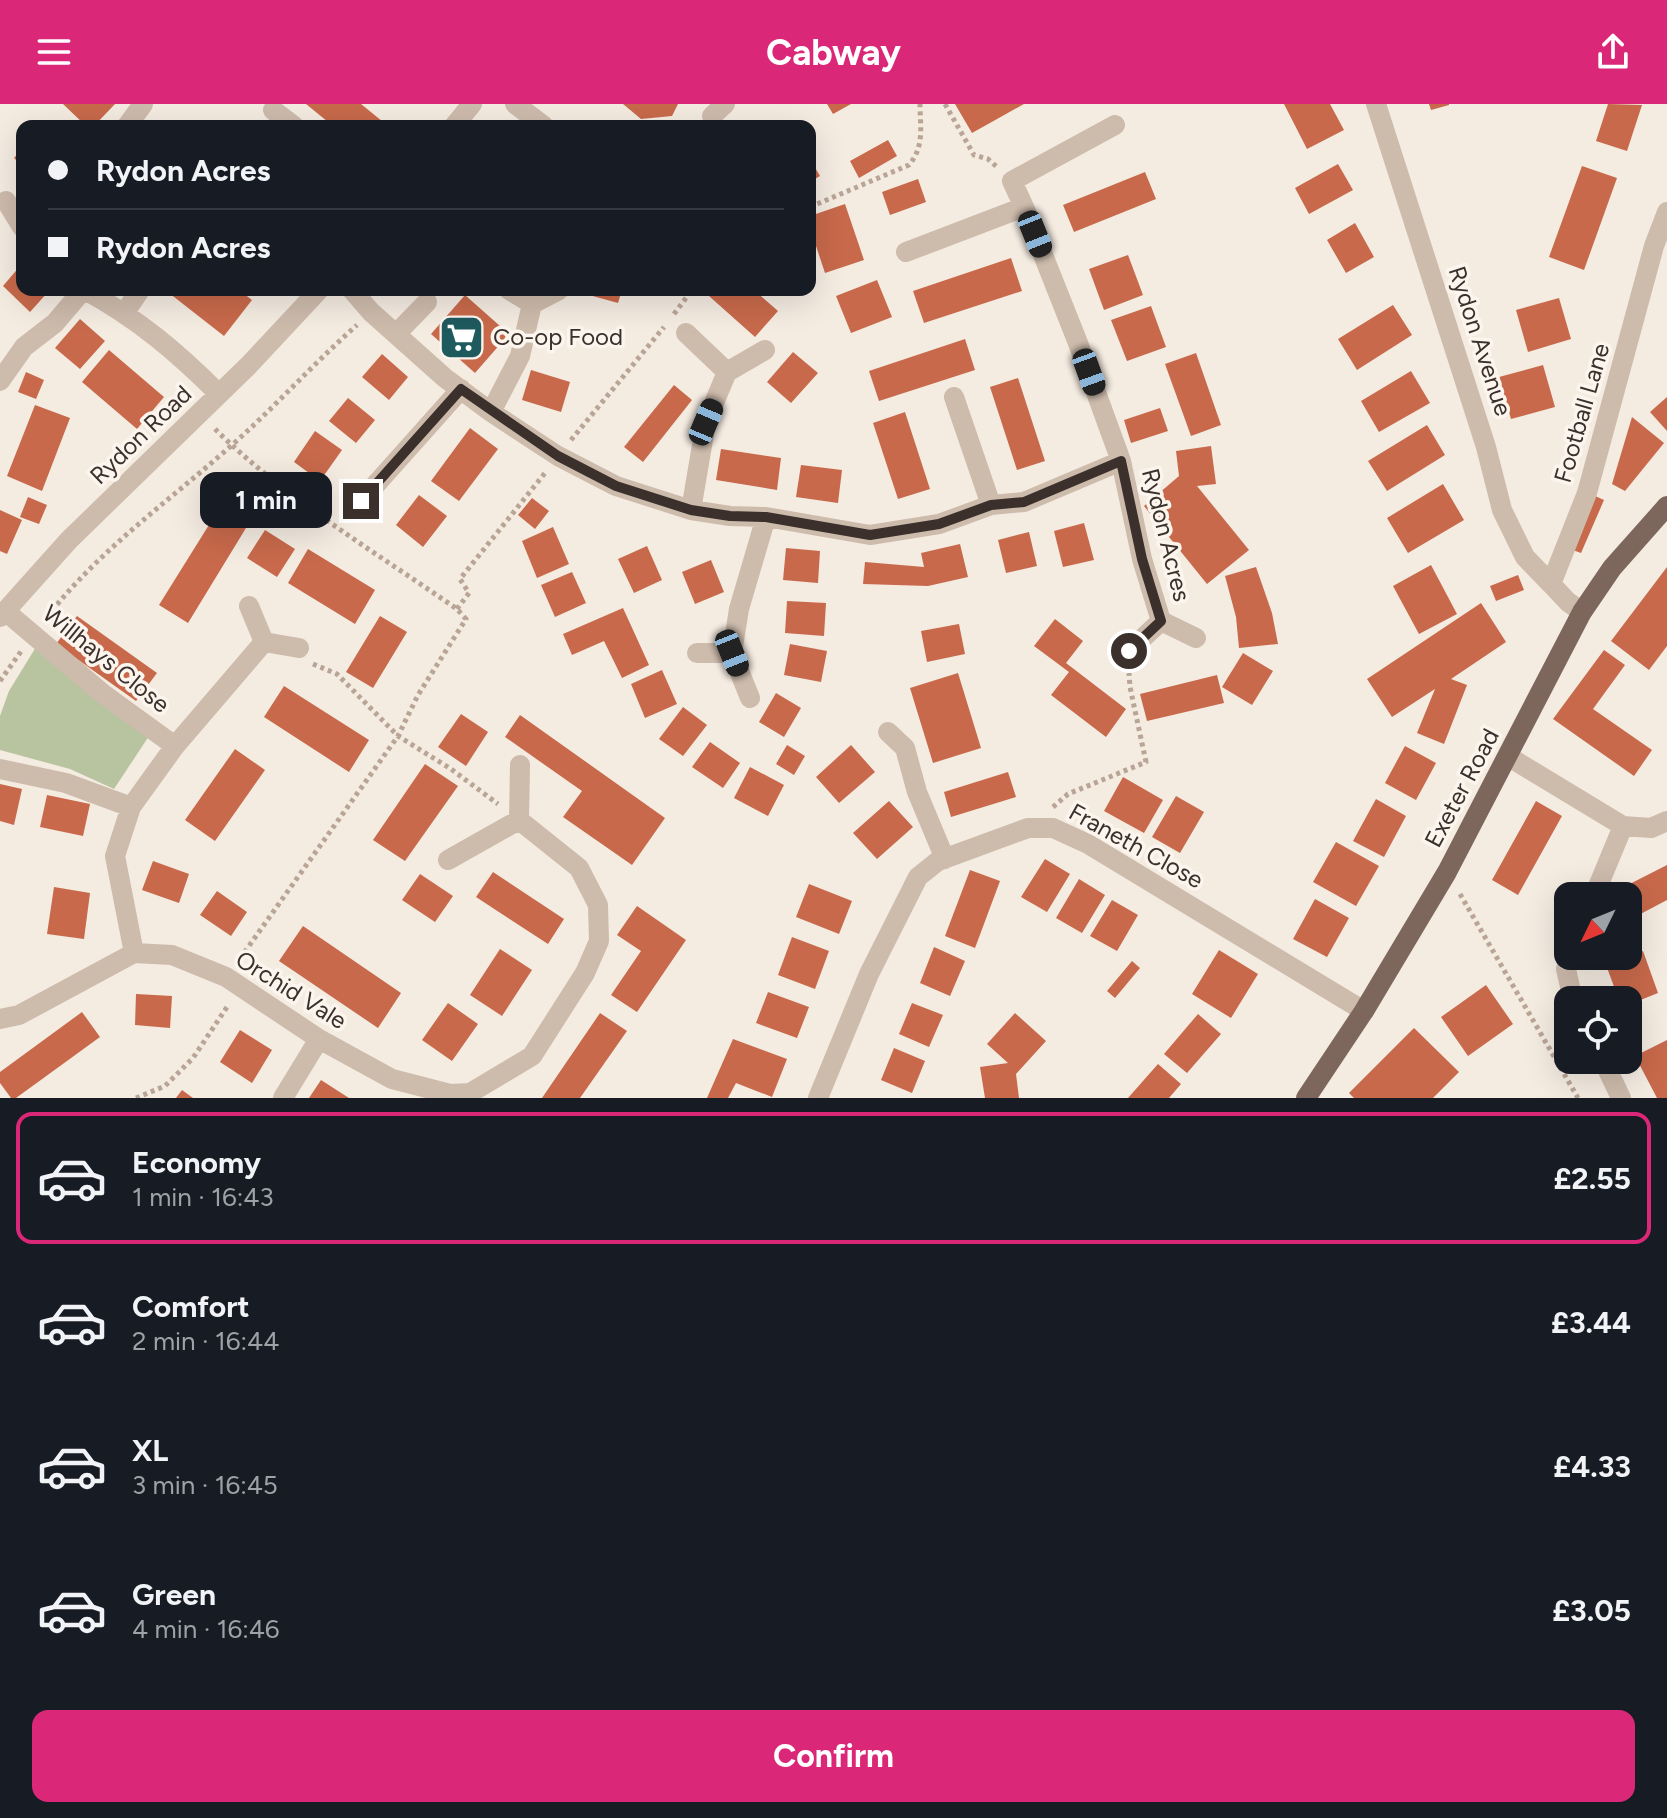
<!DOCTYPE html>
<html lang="en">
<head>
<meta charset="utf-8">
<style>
	:root { --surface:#171b24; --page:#20242c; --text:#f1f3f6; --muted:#9ea1a6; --line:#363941; --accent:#db2777 }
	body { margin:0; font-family:Figtree,sans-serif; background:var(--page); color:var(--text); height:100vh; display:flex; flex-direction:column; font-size:30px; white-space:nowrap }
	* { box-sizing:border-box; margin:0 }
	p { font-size:26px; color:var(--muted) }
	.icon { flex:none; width:44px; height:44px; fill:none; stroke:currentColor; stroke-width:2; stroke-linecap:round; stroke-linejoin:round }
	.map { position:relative; height:994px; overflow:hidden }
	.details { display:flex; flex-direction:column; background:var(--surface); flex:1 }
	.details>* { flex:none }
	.hud { position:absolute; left:16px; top:16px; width:800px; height:176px; border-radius:16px; box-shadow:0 8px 32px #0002; display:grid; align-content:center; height:176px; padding:0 32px; background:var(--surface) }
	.needle { width:52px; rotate:227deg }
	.tools { position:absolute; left:1554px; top:778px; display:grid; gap:16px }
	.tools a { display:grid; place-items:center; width:88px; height:88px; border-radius:16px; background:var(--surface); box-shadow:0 8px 32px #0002; font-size:40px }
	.end { position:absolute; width:36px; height:36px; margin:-18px; border:10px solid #3b302b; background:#fff; box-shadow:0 0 0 4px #fff }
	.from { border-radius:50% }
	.bubble { position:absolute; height:56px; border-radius:16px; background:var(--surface); box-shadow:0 8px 32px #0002; font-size:26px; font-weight:700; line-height:56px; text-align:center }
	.car { position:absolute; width:24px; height:48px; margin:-24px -12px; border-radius:10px; box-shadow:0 0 6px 2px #0007; background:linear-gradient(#222 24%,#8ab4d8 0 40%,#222 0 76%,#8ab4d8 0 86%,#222 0) }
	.hud b { display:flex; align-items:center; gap:28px; height:76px; font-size:30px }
	.hud b+b { border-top:2px solid var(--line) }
	.hud i { width:20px; height:20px; background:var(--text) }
	ul { padding:14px 0 0; list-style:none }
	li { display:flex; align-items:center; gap:24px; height:132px; margin:0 16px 12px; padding:0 16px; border:4px solid transparent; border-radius:16px }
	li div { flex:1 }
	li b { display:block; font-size:30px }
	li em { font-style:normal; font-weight:700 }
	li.current { border-color:var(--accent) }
	li>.icon { width:72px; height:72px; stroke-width:1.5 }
	.primary-button { display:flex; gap:16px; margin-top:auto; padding:16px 32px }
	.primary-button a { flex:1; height:92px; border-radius:16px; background:var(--accent); color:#fff; font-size:32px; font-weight:700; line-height:92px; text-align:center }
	header { display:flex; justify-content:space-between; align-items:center; height:104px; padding:0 32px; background:var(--accent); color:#fff; font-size:36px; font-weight:700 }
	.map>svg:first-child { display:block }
</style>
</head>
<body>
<header><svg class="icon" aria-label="menu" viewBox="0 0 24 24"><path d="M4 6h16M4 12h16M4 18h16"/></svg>Cabway<svg class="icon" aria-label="share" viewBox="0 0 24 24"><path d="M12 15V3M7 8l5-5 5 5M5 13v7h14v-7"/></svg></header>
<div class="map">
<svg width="1667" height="994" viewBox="0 0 1667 994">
	<rect width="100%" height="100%" fill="#f4ebe1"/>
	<path fill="#b8c4a0" d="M36,543L149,632L114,685L70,665L0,646V612L9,587Z"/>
	<path fill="#c8694b" d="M63,0H115L94,22H86Z
		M306,0H361L388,22H333Z
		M623,0H678L672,12L641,15Z
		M827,0H851L833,10Z
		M955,0H1024L972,29Z
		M1284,0H1330L1344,26L1307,45Z
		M1429,0H1449V1L1431,6Z
		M1608,0L1642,1L1627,47L1596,37Z
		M888,36L897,52L859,74L850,57Z
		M22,45V62L14,54Z
		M810,55L820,72L810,78Z
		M1338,60L1353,86L1309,110L1295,84Z
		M1582,62L1617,74L1584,166L1549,153Z
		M1145,68L1156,95L1074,128L1063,101Z
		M918,75L926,98L890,111L882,88Z
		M845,100L864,156L825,169L810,124V112Z
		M1355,119L1374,153L1346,169L1327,136Z
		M1128,151L1143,191L1104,206L1089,165Z
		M1011,154L1022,187L924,219L913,187Z
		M20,162L22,186L48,188L30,208L3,182Z
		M877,176L892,213L851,229L836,192Z
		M172,186H239L252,196L224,232L169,189Z
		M591,186H622L618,199L589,191Z
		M715,186H754L778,207L755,233L709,192Z
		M465,191L509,230L475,269L431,230Z
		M1559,194L1571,235L1528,248L1516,206Z
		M1393,201L1412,231L1357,266L1338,235Z
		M1151,202L1166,243L1127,257L1111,216Z
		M80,215L105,237L80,265L55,244Z
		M965,235L975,266L879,297L869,267Z
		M109,246L164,293L137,325L82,278Z
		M793,248L818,269L791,299L767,278Z
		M1196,249L1221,321L1191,332L1165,260Z
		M382,250L408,273L389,296L362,273Z
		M1543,261L1555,303L1511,315L1499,273Z
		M531,266L570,278L561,308L522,296Z
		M1411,267L1430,299L1379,328L1361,297Z
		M26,268L44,276L36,295L18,288Z
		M1018,274L1045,357L1017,366L990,283Z
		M674,281L692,296L643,358L624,343Z
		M1667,293V327L1650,308Z
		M348,294L375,316L356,339L329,317Z
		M35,301L70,314L42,387L7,372Z
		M1160,304L1168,327L1131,339L1124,316Z
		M905,308L930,385L898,395L873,319Z
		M1632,313L1664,339L1625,387L1612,380Z
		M1427,321L1445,351L1387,387L1368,357Z
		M470,324L498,345L459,397L431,377Z
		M315,327L342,346L320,377L294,358Z
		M1211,342L1216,380L1197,382L1249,446L1207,480L1144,402L1179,372L1176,347Z
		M721,345L781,354L777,386L716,376Z
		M801,361L842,366L838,399L796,393Z
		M1443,380L1464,416L1408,449L1387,414Z
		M419,391L447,412L423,443L396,421Z
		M1593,391L1604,396L1581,449L1570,445Z
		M28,393L47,401L39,420L20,413Z
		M532,394L549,407L535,425L518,411Z
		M0,406L22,416L7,450L0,447Z
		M217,408L246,424L188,519L159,501Z
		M1084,419L1094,456L1063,463L1054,427Z
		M553,423L569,460L537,474L522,437Z
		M265,426L295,445L277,473L247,454Z
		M1029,428L1037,462L1006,469L998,436Z
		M960,440L968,473L928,482L863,480L865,458L924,463L921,449Z
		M647,442L662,476L634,489L618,455Z
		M786,444L820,447L818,479L783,476Z
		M308,445L375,486L355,520L288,479Z
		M711,456L724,488L695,500L682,468Z
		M1431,461L1457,510L1419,530L1393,482Z
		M1256,463L1272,509L1278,540L1239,544L1236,513L1225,472Z
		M1667,463V542L1649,566L1611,537Z
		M572,468L586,499L555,513L541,481Z
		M1518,471L1524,486L1496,497L1490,482Z
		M787,497L826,499L824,532L785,529Z
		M1481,499L1506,538L1451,575L1467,581L1444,640L1417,629L1435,585L1392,613L1367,575Z
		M623,504L649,561L622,574L604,537L572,551L563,530Z
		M77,512L157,569L136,597L56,540Z
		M380,512L407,528L373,584L346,568Z
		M1055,515L1083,537L1066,559L1126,605L1106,633L1051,591L1069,568L1034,542Z
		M959,520L965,550L927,558L921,527Z
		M790,540L827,547L821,578L784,571Z
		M1604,546L1625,561L1593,605L1652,646L1634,672L1553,615Z
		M1243,549L1273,567L1252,601L1222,583Z
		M662,566L677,600L645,614L631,580Z
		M958,569L981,644L933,659L910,584Z
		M1217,571L1224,599L1147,617L1140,590Z
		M284,582L369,636L349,668L264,613Z
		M776,589L801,604L784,633L759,618Z
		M683,603L707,621L683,652L659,635Z
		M461,610L488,628L466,662L438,643Z
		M520,611L665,714L632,761L563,713L582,687L505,633Z
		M710,638L740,659L723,684L692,663Z
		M787,641L805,652L794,671L776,660Z
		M851,641L875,668L839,699L816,673Z
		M1405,642L1436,659L1416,696L1385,679Z
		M235,645L265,666L215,737L185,716Z
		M425,660L458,682L405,757L373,736Z
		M750,663L784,681L768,712L734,694Z
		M1008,668L1016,693L951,713L944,688Z
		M1123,673L1163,696L1144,729L1104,707Z
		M0,680L22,685L14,721L0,717Z
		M47,691L90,700L83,732L40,723Z
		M1176,692L1204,708L1180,749L1152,733Z
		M1376,695L1406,712L1384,753L1353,737Z
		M889,697L913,723L877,755L853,729Z
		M1536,697L1562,712L1518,791L1492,776Z
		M1336,738L1379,762L1356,802L1313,778Z
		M1045,755L1070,770L1047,808L1021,793Z
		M153,757L189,770L179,799L142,786Z
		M1667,761V796L1631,815L1628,809V792H1619L1616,787Z
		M970,766L1000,777L975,844L945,832Z
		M493,768L564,815L548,840L476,793Z
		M420,770L453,792L435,818L402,796Z
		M1079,775L1105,791L1082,829L1056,814Z
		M809,780L852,797L839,830L796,813Z
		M54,783L90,789L84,835L47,830Z
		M217,787L247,808L231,832L200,811Z
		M1315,795L1349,814L1327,853L1293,835Z
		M1112,796L1138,811L1117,847L1090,832Z
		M637,802L686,836L637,908L611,891L641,847L617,831Z
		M303,822L401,889L378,924L279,857Z
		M792,833L829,847L815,885L778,871Z
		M934,843L965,857L950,892L920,879Z
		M500,845L532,866L502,912L470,891Z
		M1219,846L1258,870L1231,914L1192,890Z
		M1643,847L1658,889L1628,901V896H1619L1606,861Z
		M1132,857L1140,864L1115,894L1107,887Z
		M1486,881L1513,920L1468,952L1441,913Z
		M768,888L809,903L797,934L756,919Z
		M136,890L172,892L170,924L135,921Z
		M448,899L478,920L452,957L422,936Z
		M912,899L943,911L929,943L899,930Z
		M82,908L100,933L16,994H11L0,979V968Z
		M600,909L627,927L580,994H542Z
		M1015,909L1046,937L1016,970L1019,994H985L980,963L1008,959L987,940Z
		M1198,910L1221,930L1187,969L1164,950Z
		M1414,924L1459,968L1433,994H1354L1349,989Z
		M240,926L272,946L252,979L220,958Z
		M733,935L787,955L772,993L736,979L728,994H707Z
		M1667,936V994H1657L1635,952Z
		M894,944L925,957L912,989L881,976Z
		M1158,960L1181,980L1169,994H1128Z
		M321,976L349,994H309Z
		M182,986L193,994H176Z"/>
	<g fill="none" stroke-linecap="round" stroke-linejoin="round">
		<path stroke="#b9a596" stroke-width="5" stroke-dasharray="4 4" stroke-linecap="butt" d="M945,0L974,51L988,55L997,63
			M810,103L909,61C925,42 920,22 920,0
			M674,210L692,186
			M215,325C286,395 375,448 457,505L466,515L418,591L398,632L239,856
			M571,336L664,223
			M457,505L469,489L460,475L545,369
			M47,513C100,445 168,398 232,341C275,303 313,260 357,221
			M313,560L337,570L398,632L451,665L498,700
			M0,577L22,546
			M1053,703L1068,690L1146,658L1130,583L1129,569
			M1460,790L1578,994
			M136,994L165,982L193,954L229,900"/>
		<path stroke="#cdbbac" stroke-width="20" d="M515,0L544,22
			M1376,0L1486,343L1502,406L1525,453L1551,480
			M273,6L294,22
			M712,12L725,0
			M127,22L143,0
			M454,22L472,0
			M6,97L22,123
			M1024,103L1012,77L1115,21
			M906,148L1024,103L1078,239L1121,357L1142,455L1161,517L1196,534
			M85,186C138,215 177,248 219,290
			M352,186L371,208L445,274L491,308L558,352L616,382L691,406L730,412L766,413L870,431L939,420L991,401L1024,398L1121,357
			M509,186L532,200
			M125,208L140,186
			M686,229L727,268
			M396,230L427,198
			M0,277L24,243L55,219L83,186
			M954,293L991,401
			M491,308L520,252L532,200L559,186
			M361,397L461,285
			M691,406L706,318L727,268L765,246
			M5,507L102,589L175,642
			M1582,508L1568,498L1551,480L1587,389L1654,142L1667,108
			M0,513L69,436L249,261L319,186
			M264,538L299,544
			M1129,547L1161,517
			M697,549H732L739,505L766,413
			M732,549L750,594
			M888,628L905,644L917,688L945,755
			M1509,653L1623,722L1651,724L1667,717
			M0,665L66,679L131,703
			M519,716L520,661
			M1594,792L1623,722
			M134,849L115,752L131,703L175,642L264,538L249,502
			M1570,852L1566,865L1573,896
			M0,915L19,911L134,849L172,851L226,873L319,935L392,975L450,990L470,989L532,952L585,869L599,837L598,801L579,764L519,716L448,756
			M1603,956L1621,994
			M283,994L319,935
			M818,994L869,870L918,773L938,757L1028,724H1053L1088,740L1364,907"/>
		<path stroke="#7d675c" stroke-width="20" d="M1306,994L1364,907L1447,768L1582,508L1612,464L1667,402"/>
	</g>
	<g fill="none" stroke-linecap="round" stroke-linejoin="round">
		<path stroke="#3b302b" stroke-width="10" d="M361,397L461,285L558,352L616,382L691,406L730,412L766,413L870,431L939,420L991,401L1024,398L1121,357L1142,455L1161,517L1129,547"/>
	</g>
	<defs>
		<symbol id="supermarket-square" viewBox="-11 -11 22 22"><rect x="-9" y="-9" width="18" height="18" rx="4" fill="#1f5a5e" stroke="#fbf5ee"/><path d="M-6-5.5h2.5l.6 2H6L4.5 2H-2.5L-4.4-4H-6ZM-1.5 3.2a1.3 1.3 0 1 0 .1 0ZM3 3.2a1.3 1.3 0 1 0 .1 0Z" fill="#fff"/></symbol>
	</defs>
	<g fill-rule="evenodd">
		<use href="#supermarket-square" x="436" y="208" width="51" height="51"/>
	</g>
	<g text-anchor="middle" stroke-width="7" stroke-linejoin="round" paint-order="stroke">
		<g font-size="24" fill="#3b302b" stroke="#fbf5ee" text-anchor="start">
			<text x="493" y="241">Co-op Food</text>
		</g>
		<g font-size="24" fill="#3b302b" stroke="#fbf5ee">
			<text transform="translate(1480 237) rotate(72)" y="8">Rydon Avenue</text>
			<text transform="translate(1582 309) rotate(-74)" y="8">Football Lane</text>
			<text transform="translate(141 331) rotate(-44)" y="8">Rydon Road</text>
			<text transform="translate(1166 431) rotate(76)" y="8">Rydon Acres</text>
			<text transform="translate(106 555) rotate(39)" y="8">Willhays Close</text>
			<text transform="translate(1462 684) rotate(-62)" y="8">Exeter Road</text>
			<text transform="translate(1136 742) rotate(29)" y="8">Franeth Close</text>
			<text transform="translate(291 886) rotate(32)" y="8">Orchid Vale</text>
		</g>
	</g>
</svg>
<div class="tools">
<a><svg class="needle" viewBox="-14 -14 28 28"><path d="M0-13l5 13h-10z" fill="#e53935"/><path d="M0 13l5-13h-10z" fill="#9ea1a6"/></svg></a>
<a><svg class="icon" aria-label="locate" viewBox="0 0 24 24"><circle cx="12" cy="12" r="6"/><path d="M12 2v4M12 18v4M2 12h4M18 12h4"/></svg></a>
</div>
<i class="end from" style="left:1129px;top:547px"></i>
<i class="end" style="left:361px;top:397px"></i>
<div class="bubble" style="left:200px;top:368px;width:132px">1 min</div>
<i class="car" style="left:1035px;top:130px;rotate:158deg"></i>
<i class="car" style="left:1089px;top:268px;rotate:160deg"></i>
<i class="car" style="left:706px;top:318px;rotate:23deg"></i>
<i class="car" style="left:732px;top:549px;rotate:158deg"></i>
<div class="hud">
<b><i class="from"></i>Rydon Acres</b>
<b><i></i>Rydon Acres</b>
</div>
</div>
<section class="details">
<ul>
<li class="current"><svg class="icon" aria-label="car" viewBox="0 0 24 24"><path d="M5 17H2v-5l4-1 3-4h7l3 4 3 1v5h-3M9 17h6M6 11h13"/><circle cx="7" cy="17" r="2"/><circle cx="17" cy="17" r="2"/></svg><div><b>Economy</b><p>1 min · 16:43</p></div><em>£2.55</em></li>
<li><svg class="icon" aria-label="car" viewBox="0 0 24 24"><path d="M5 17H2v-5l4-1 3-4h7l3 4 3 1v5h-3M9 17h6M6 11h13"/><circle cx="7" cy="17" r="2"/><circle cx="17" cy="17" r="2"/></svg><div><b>Comfort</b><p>2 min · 16:44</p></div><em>£3.44</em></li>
<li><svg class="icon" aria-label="car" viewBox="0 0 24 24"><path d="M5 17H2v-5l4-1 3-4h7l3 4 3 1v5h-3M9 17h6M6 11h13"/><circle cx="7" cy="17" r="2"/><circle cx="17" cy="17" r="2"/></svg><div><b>XL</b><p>3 min · 16:45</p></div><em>£4.33</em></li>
<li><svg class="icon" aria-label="car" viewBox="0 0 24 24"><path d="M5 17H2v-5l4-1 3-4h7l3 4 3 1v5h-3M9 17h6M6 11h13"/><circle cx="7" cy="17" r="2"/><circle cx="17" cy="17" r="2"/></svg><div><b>Green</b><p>4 min · 16:46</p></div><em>£3.05</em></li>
</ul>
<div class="primary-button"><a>Confirm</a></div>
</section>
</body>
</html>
